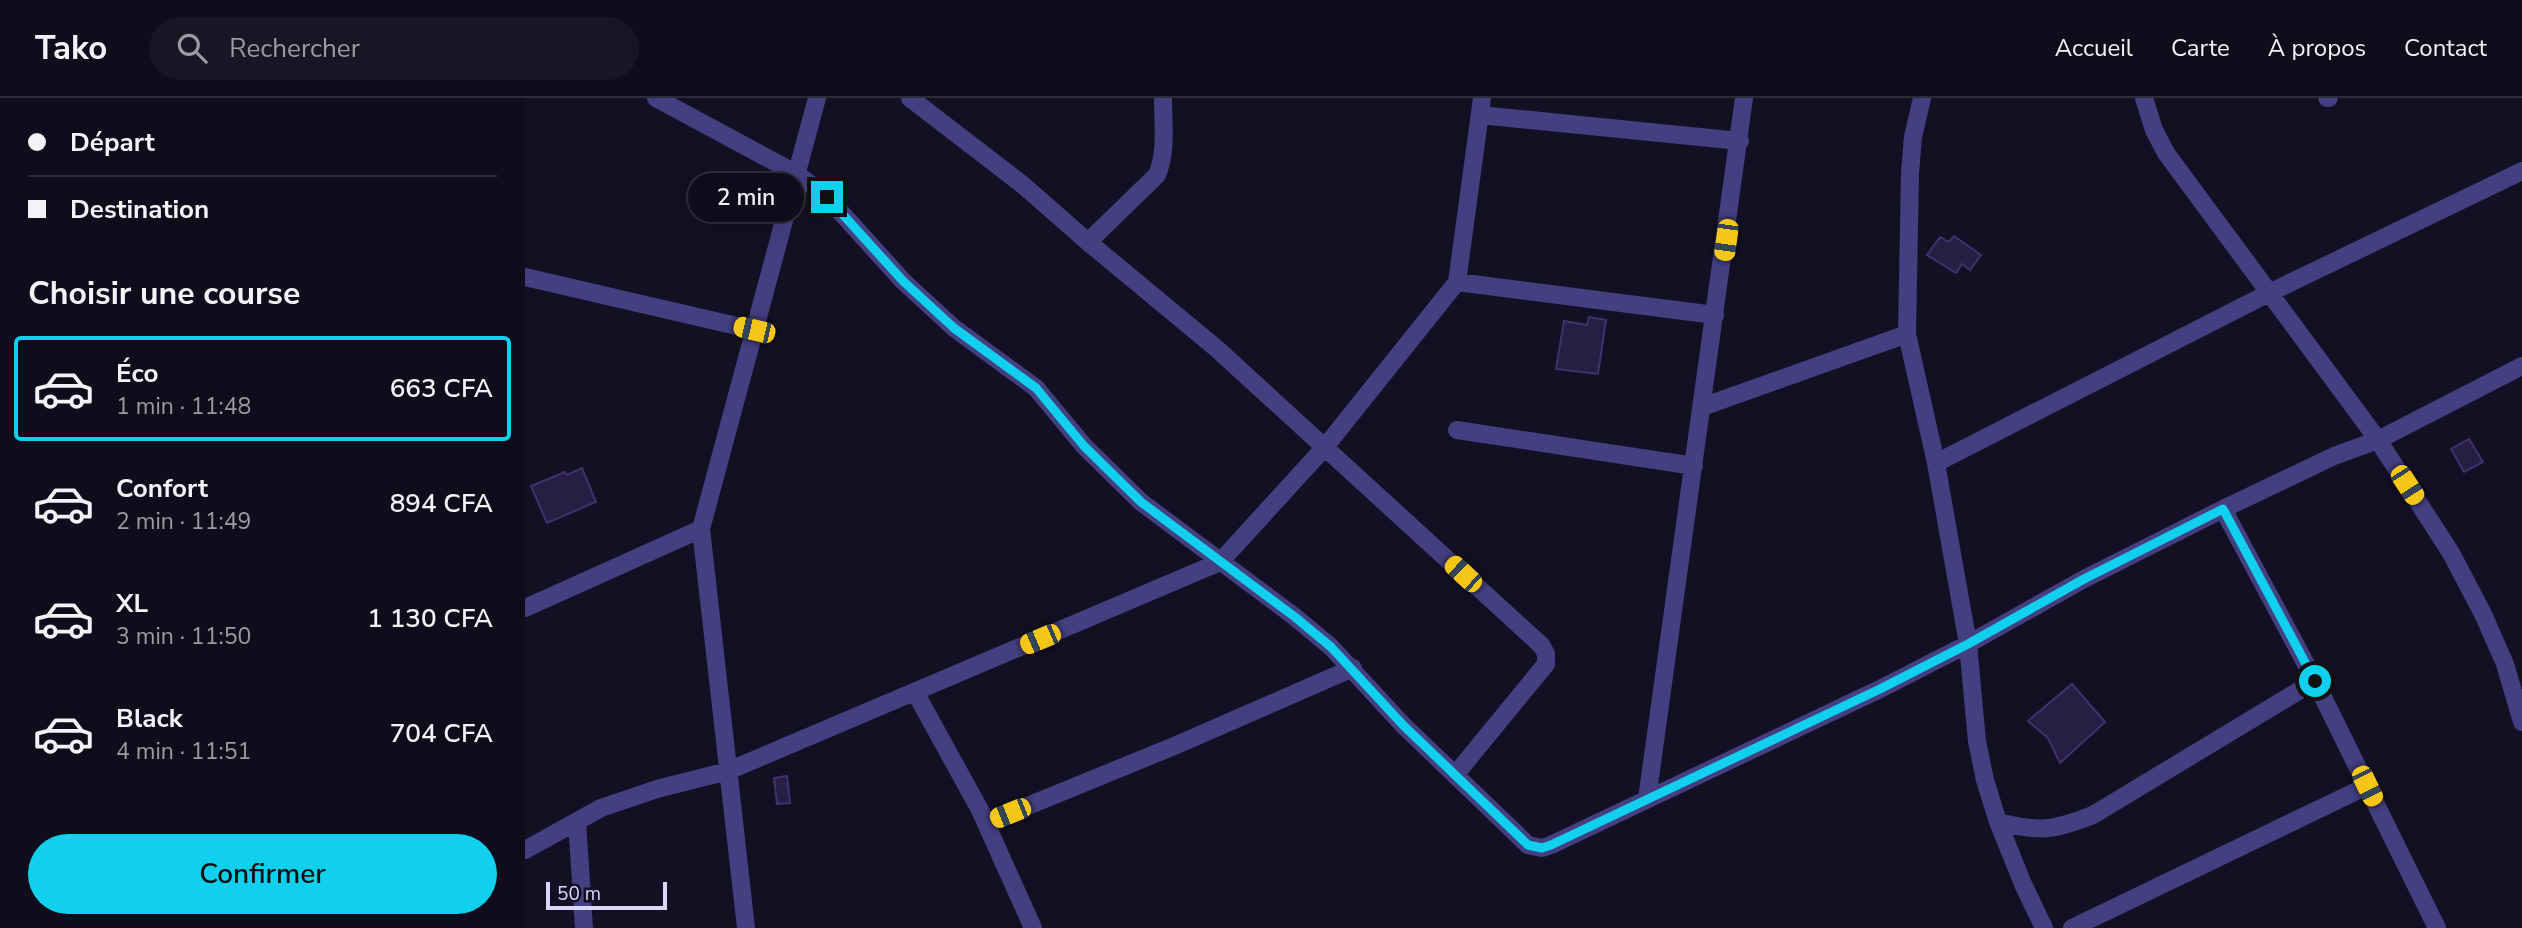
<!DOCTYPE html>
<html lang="fr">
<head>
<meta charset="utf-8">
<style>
	:root { --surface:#0f0c1b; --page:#181524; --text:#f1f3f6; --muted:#9b9ba3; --line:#2f2c3a; --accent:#11d0ed }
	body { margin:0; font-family:"Nunito Sans",sans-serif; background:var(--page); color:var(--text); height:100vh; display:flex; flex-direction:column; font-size:26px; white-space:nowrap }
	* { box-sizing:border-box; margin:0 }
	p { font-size:23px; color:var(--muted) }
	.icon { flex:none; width:38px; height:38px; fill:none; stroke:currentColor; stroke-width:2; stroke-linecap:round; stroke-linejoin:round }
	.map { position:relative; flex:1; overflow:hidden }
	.details { display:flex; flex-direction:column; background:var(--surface); width:525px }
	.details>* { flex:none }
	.hud { display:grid; align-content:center; height:154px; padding:0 28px; background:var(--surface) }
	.scale { position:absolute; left:21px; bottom:18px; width:121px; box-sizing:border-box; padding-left:7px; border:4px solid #dcd6fc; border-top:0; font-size:19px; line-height:24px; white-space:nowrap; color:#dcd6fc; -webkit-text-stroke:5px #141024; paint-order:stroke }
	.end { position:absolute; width:32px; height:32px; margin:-16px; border:9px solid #11d0ed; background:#111; box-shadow:0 0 0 4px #111 }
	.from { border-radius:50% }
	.bubble { position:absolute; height:49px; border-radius:24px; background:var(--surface); box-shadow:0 7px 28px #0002,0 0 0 2px var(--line); font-size:23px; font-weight:600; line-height:49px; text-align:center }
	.car { position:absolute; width:21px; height:42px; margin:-21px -10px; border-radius:9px; box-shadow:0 0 5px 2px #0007; background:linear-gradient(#f5c518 24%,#345 0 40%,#f5c518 0 76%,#345 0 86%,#f5c518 0) }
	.hud b { display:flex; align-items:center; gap:24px; height:66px; font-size:26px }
	.hud b+b { border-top:2px solid var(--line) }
	.hud i { width:18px; height:18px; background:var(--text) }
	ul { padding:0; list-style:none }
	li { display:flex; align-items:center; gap:21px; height:105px; margin:0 14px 10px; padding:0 14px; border:4px solid transparent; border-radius:7px }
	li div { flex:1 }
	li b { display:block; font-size:26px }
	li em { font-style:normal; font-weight:600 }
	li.active { border-color:var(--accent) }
	li>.icon { width:63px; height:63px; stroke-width:1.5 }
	h2 { padding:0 28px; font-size:32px; line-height:84px }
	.action { display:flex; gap:14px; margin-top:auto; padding:14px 28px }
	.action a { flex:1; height:80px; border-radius:42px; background:var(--accent); color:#111; font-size:28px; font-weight:600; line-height:80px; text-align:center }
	header { display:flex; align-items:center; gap:42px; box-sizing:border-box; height:98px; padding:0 35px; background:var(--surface); border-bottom:2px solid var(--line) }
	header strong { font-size:33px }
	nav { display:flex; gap:38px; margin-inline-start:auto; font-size:24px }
	.search { width:490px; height:63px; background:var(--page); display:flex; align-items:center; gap:18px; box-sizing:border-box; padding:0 24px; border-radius:38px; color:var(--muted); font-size:26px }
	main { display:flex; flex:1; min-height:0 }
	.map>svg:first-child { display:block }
</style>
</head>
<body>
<header>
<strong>Tako</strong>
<div class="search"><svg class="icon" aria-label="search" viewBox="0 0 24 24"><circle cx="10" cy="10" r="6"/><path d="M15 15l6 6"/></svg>Rechercher</div>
<nav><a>Accueil</a><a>Carte</a><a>À propos</a><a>Contact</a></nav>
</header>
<main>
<section class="details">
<div class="hud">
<b><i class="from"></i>Départ</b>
<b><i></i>Destination</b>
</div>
<h2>Choisir une course</h2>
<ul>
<li class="active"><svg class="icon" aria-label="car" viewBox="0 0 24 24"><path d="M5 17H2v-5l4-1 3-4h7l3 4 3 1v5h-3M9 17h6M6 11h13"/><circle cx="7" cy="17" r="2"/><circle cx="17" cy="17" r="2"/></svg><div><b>Éco</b><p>1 min · 11:48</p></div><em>663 CFA</em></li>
<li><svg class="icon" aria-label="car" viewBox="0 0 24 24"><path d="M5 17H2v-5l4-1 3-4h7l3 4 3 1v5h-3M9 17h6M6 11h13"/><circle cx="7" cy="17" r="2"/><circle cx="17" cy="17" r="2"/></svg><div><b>Confort</b><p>2 min · 11:49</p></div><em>894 CFA</em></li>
<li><svg class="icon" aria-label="car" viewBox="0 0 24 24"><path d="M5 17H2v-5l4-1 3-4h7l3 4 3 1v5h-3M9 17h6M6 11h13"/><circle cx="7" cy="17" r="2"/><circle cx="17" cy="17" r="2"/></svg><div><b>XL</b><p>3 min · 11:50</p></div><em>1 130 CFA</em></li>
<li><svg class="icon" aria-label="car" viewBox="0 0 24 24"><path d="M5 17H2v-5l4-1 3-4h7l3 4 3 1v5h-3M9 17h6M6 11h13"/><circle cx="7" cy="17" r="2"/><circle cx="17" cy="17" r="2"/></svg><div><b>Black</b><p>4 min · 11:51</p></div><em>704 CFA</em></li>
</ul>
<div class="action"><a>Confirmer</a></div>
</section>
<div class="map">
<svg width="1997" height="830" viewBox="0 0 1997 830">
	<rect width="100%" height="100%" fill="#141024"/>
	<path fill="#271e44" stroke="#40326e" stroke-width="2" d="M1429,138L1456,157L1445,172L1437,166L1431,175L1402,157L1415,139L1424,144Z
		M1064,219L1081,222L1073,276L1031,271L1039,223L1062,227Z
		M1944,341L1958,364L1939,374L1926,351Z
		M57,370L71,404L22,425L6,388L40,374L42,377Z
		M1547,586L1580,624L1535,665L1523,640L1503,623Z
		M262,678L265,705L252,706L249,680Z"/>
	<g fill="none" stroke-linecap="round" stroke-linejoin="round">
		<path stroke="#433f80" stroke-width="18" d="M131,0L272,76L302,99L378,183L429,230L511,290L559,348L616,404L770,519L806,549L878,627L1003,747L1017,750L1026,747L1355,591L1443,546L1559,481L1698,411L1809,358L1853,342L1997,268
			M385,0L498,87L563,144L691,250L1017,548L1021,556V566L930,677
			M1397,0L1388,39L1385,75L1382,236L1411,365L1443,546L1452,643L1460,682L1473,724L1498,786L1519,830
			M1619,0L1629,32L1641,55L1853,342L1926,455L1958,516L1980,566L1997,624
			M1802,0H1804
			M955,17L1215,43
			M563,144L632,77C642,53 638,26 638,0
			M0,179L229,232
			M932,184L957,0
			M1177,309L1382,236
			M932,332L1169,368
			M1411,365L1744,195L1997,73
			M1698,411L1790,583L1912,830
			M0,510L176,431
			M390,594L455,712L508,830
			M1122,701L1219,0
			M52,723L59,830
			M1473,724C1515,734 1527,733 1568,717L1790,583
			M461,725L654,646L828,570
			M0,752L76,710L132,691L203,673L695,464L800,349L932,184L1190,217
			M221,830L176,431L292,0
			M1547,830L1842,688"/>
	</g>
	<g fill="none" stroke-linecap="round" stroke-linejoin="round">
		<path stroke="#11d0ed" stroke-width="9" d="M302,99L378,183L429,230L511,290L559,348L616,404L770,519L806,549L878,627L1003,747L1017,750L1026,747L1355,591L1443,546L1559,481L1698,411L1790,583"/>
	</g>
</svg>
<div class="scale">50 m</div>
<i class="end from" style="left:1790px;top:583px"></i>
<i class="end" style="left:302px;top:99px"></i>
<div class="bubble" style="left:163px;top:75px;width:116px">2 min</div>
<i class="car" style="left:1201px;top:142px;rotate:188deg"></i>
<i class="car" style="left:229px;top:232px;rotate:283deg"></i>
<i class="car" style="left:1882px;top:387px;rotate:147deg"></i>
<i class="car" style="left:938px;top:476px;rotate:313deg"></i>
<i class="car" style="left:515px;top:541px;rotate:247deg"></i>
<i class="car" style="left:1842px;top:688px;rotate:154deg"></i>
<i class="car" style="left:485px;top:715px;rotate:248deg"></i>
</div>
</main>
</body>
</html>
